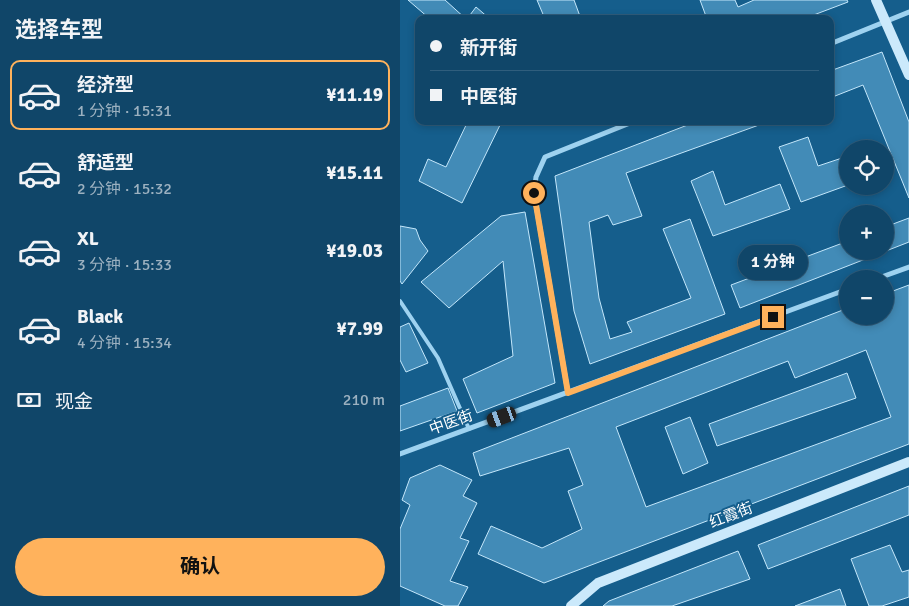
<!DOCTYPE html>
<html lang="zh">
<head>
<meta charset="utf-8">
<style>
	:root { --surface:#104669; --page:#194d6f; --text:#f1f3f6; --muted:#9cb1c0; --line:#305e7d; --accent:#ffb25c }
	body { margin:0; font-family:Signika,"Noto Sans SC",sans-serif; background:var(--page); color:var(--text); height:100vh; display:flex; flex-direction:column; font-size:19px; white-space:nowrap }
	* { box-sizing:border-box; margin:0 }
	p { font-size:16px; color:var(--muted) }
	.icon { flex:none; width:28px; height:28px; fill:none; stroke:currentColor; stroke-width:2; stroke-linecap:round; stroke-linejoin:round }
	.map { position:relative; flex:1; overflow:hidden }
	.drawer { display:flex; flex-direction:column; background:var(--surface); width:400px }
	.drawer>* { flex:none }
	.hud { position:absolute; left:15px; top:15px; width:419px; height:110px; border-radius:10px; box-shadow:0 2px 8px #0003,0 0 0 1px var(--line); display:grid; align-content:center; height:110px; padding:0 15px; background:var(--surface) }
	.fabs { position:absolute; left:439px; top:140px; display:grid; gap:10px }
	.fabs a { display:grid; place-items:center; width:55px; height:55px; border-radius:50%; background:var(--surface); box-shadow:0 2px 8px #0003,0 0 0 1px var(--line); font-size:25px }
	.end { position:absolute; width:22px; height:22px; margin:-11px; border:6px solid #ffb25c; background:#111; box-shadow:0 0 0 2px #111 }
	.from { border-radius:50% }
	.bubble { position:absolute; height:35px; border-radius:18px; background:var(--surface); box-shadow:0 2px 8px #0003,0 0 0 1px var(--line); font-size:16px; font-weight:700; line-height:35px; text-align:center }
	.car { position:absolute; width:15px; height:30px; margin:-15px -8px; border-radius:6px; box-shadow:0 0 4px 1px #0007; background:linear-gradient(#222 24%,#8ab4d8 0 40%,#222 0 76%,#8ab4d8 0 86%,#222 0) }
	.hud b { display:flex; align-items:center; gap:18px; height:48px; font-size:19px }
	.hud b+b { border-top:1px solid var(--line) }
	.hud i { width:12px; height:12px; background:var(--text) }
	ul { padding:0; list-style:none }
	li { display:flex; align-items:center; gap:15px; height:70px; margin:0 10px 8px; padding:0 5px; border:2px solid transparent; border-radius:10px }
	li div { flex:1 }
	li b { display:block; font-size:19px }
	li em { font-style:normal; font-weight:700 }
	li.active { border-color:var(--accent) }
	li>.icon { width:45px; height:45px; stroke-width:1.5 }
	h2 { padding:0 15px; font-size:22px; line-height:60px }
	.pay { display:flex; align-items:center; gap:12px; height:55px; padding:0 15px; font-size:19px }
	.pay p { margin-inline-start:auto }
	.action { display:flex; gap:10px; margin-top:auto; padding:10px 15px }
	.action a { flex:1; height:58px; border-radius:30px; background:var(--accent); color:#111; font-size:20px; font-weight:700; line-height:58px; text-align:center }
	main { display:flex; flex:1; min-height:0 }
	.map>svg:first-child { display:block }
</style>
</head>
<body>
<main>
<section class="drawer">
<h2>选择车型</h2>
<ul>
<li class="active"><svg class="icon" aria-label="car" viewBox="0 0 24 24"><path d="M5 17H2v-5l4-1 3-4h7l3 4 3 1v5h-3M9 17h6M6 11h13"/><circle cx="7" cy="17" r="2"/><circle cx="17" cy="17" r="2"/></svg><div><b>经济型</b><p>1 分钟 · 15:31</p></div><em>¥11.19</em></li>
<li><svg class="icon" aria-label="car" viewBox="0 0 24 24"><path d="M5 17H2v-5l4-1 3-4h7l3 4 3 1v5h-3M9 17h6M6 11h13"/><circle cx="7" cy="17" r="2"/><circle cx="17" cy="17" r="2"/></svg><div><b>舒适型</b><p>2 分钟 · 15:32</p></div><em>¥15.11</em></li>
<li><svg class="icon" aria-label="car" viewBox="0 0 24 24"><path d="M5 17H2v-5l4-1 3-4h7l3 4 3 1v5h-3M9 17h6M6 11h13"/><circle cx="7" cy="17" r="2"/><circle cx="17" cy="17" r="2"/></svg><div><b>XL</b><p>3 分钟 · 15:33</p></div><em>¥19.03</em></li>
<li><svg class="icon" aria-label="car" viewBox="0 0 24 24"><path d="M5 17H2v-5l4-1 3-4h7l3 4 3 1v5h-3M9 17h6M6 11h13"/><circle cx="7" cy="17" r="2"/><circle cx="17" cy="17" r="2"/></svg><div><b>Black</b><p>4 分钟 · 15:34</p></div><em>¥7.99</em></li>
</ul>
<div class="pay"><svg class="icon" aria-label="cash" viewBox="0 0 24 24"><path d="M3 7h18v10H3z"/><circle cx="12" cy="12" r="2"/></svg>现金<p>210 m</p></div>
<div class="action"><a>确认</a></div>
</section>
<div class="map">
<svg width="509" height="606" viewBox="0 0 509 606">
	<rect width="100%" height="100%" fill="#155e8c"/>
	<path fill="#428bb7" stroke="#c4e7fb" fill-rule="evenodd" d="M8,0H45L66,19H30Z
		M137,0H174L181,19H145Z
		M300,0H335L338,7L354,0H447L448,2L411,16L412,19H307Z
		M76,7L90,19H67Z
		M482,52L509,122V198L463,85L430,98V71Z
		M68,121H102L62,203L19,181L28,159L46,167Z
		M298,121H358L359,125L226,173L242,216L213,225L208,215L189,222L199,298L210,339L232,332L227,322L291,298L263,229L290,219L325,314L190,364L174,311L155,176Z
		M408,137L418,166L448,156V185L401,202L379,147Z
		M313,171L325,205L380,184L390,209L313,236L291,181Z
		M125,212L155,383L77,413L63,379L113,356L103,261L49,308L21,282L101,216Z
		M509,218V242L340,308L331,285L448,241V251H485V227Z
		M0,226L16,229L20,240L28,251L2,284L0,281Z
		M509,285V444L144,583L78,554L91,526L142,548L182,529L168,491L183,485L169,448L80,476L73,453L448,308V316H485V294ZM466,350L491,417L246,507L216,427L388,361L395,378Z
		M9,323L28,363L6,372L0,360V327Z
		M447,373L456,398L317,446L309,424Z
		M48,388L57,411L0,431V406Z
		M290,417L308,463L283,474L265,427Z
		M40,465L72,480L63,496L77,503L60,538L69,541L50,581L68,587L58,606H45L0,586V529L10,505L2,500L10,478Z
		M509,486V515L368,569L358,545Z
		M490,545L502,572L509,570V597L482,606H469L451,559Z
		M338,551L350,579L272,606H203L209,601Z
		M440,589L446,606H395Z"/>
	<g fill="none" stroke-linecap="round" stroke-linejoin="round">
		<path stroke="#9ed2f0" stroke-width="4" d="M0,301L38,358L69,429"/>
		<path stroke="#9ed2f0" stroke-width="5" d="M430,44L509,12
			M476,279L509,267
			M168,393L134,193L136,177L145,157L235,121
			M0,454L448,289"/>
		<path stroke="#cbe9fb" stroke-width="10" d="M476,0L509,75
			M171,606L198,583L509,462"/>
	</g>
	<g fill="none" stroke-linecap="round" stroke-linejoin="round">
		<path stroke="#ffb25c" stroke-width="6" d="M134,193L168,393L373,317"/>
	</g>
	<g text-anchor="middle" stroke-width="4" stroke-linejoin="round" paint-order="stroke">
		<g font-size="15" fill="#fff" stroke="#155e8c">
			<text transform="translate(51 422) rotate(-20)" y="5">中医街</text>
			<text transform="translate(331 515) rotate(-21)" y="5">红霞街</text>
		</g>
	</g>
</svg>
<div class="fabs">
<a><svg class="icon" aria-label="locate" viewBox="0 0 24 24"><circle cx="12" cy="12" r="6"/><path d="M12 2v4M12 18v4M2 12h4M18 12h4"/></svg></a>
<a>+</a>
<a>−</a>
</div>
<i class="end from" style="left:134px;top:193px"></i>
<i class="end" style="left:373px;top:317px"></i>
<div class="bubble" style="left:338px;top:245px;width:70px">1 分钟</div>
<i class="car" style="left:102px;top:417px;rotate:250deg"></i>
<div class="hud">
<b><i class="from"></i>新开街</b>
<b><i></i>中医街</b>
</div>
</div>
</main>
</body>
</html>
